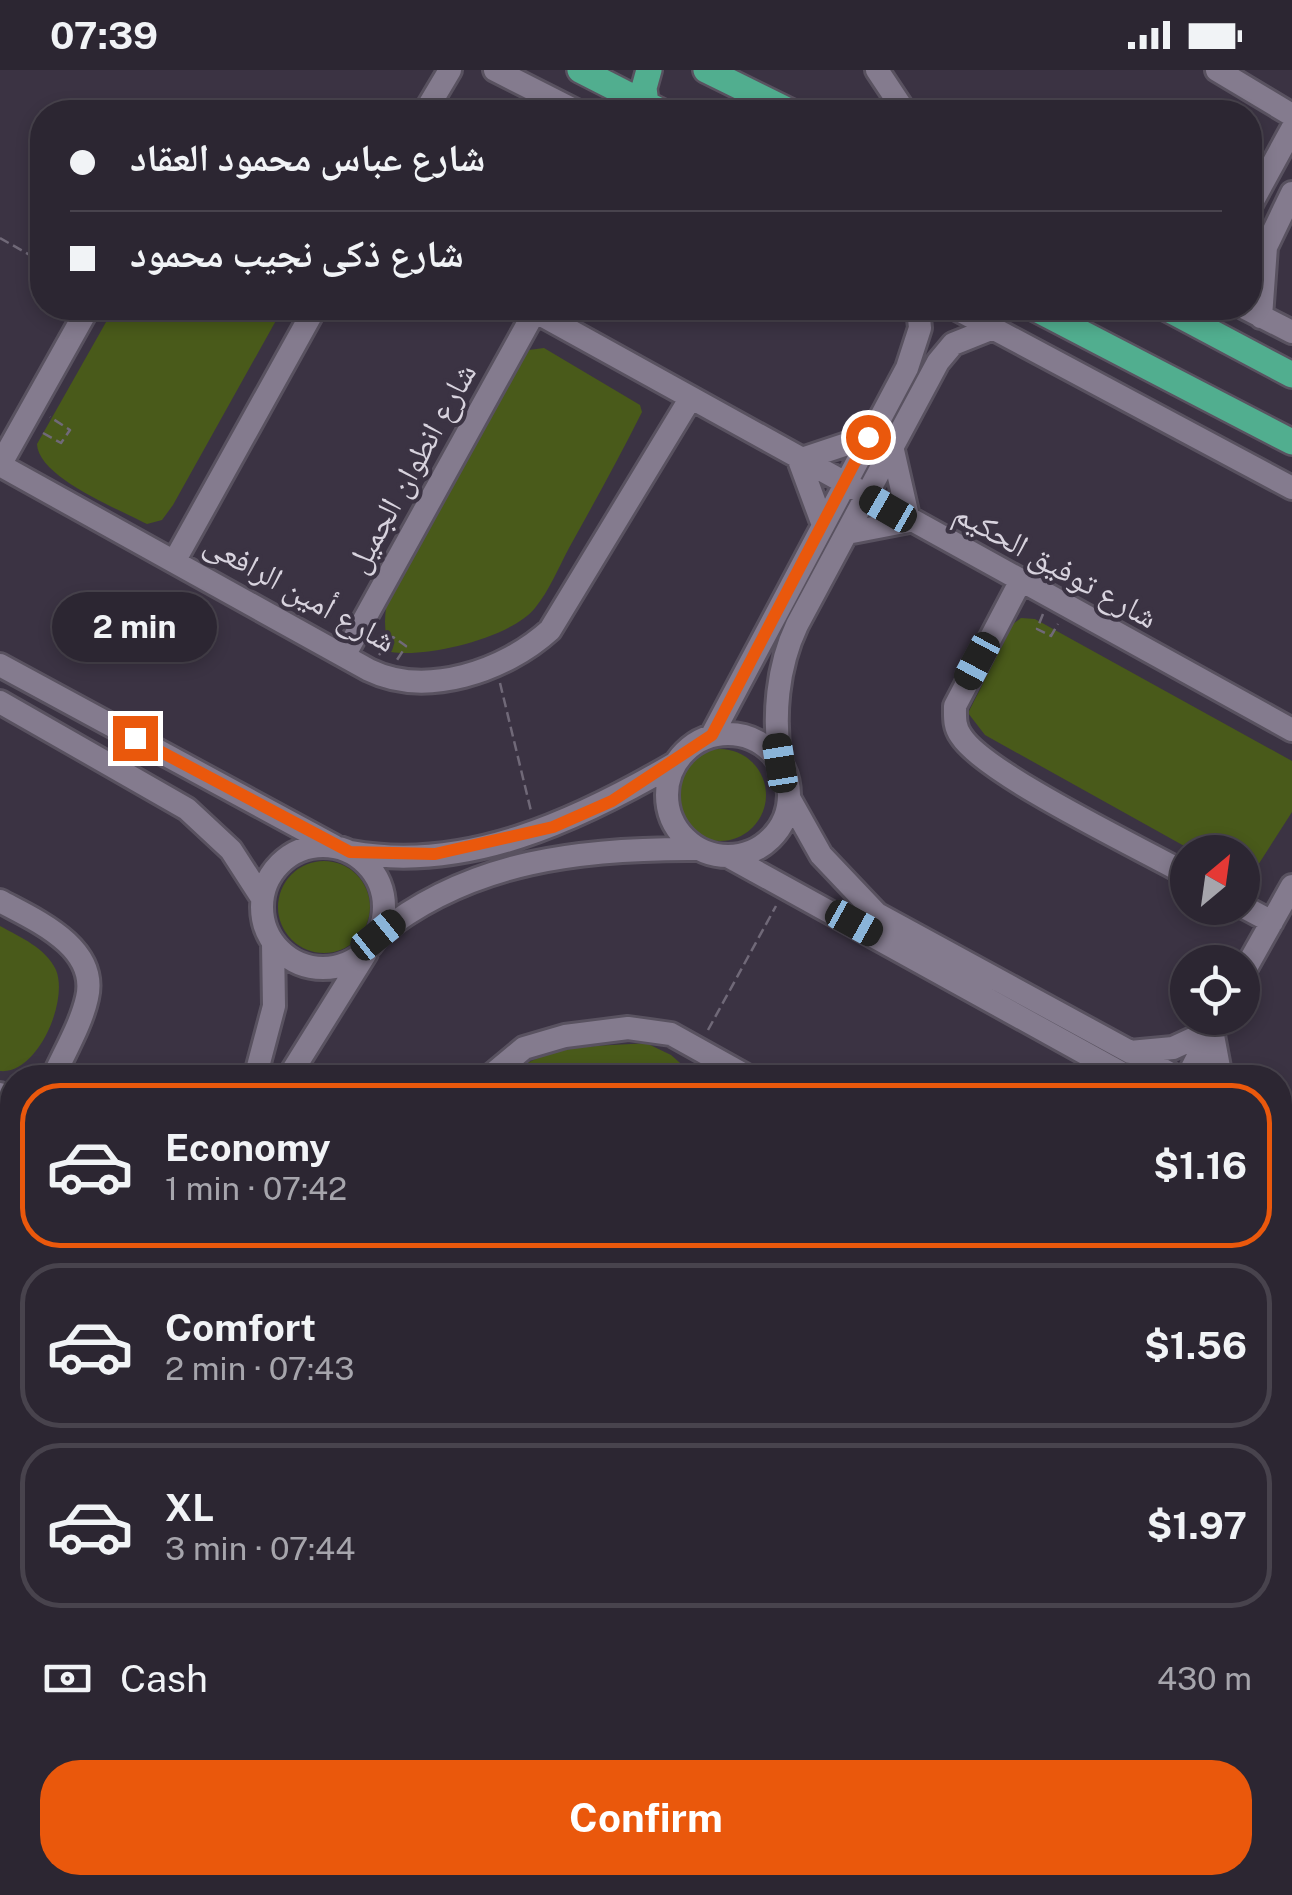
<!DOCTYPE html>
<html lang="en">
<head>
<meta charset="utf-8">
<style>
	:root { --surface:#2c2632; --page:#38323e; --text:#f1f3f6; --muted:#a6a5ac; --line:#48434d; --accent:#ea580c }
	body { margin:0; font-family:"Public Sans","Noto Naskh Arabic",sans-serif; background:var(--page); color:var(--text); height:100vh; display:flex; flex-direction:column; font-size:38px; white-space:nowrap }
	* { box-sizing:border-box; margin:0 }
	p { font-size:32px; color:var(--muted) }
	.icon { flex:none; width:55px; height:55px; fill:none; stroke:currentColor; stroke-width:2; stroke-linecap:round; stroke-linejoin:round }
	.map { position:relative; flex:1; overflow:hidden }
	.panel { position:absolute; left:0px; top:995px; width:1292px; height:830px; display:flex; flex-direction:column; background:var(--surface); border-radius:40px 40px 0 0; box-shadow:0 5px 15px #0003,0 0 0 2px var(--line) }
	.panel>* { flex:none }
	.top-card { position:absolute; left:30px; top:30px; width:1232px; height:220px; border-radius:40px; box-shadow:0 5px 15px #0003,0 0 0 2px var(--line); display:grid; align-content:center; height:220px; padding:0 40px; background:var(--surface) }
	.needle { width:65px; rotate:29deg }
	.buttons { position:absolute; left:1170px; top:765px; display:grid; gap:20px }
	.buttons a { display:grid; place-items:center; width:90px; height:90px; border-radius:50%; background:var(--surface); box-shadow:0 5px 15px #0003,0 0 0 2px var(--line); font-size:50px }
	.end { position:absolute; width:45px; height:45px; margin:-22px; border:12px solid #ea580c; background:#fff; box-shadow:0 0 0 5px #fff }
	.from { border-radius:50% }
	.bubble { position:absolute; height:70px; border-radius:35px; background:var(--surface); box-shadow:0 5px 15px #0003,0 0 0 2px var(--line); font-size:32px; font-weight:700; line-height:70px; text-align:center }
	.car { position:absolute; width:30px; height:60px; margin:-30px -15px; border-radius:12px; box-shadow:0 0 8px 2px #0007; background:linear-gradient(#222 24%,#8ab4d8 0 40%,#222 0 76%,#8ab4d8 0 86%,#222 0) }
	.top-card b { display:flex; align-items:center; gap:35px; height:95px; font-size:38px }
	.top-card b+b { border-top:2px solid var(--line) }
	.top-card i { width:25px; height:25px; background:var(--text) }
	ul { padding:18px 0 0; list-style:none }
	li { display:flex; align-items:center; gap:30px; height:165px; margin:0 20px 15px; padding:0 20px; border:5px solid var(--line); border-radius:40px }
	li div { flex:1 }
	li b { display:block; font-size:38px }
	li em { font-style:normal; font-weight:700 }
	li.active { border-color:var(--accent) }
	li>.icon { width:90px; height:90px; stroke-width:1.5 }
	.pay { display:flex; align-items:center; gap:25px; height:110px; padding:0 40px; font-size:38px }
	.pay p { margin-inline-start:auto }
	.button { display:flex; gap:20px; margin-top:auto; padding:20px 40px }
	.button a { flex:1; height:115px; border-radius:40px; background:var(--accent); color:#fff; font-size:40px; font-weight:700; line-height:115px; text-align:center }
	.status { display:flex; justify-content:space-between; align-items:center; height:70px; padding:0 50px; background:var(--surface); direction:ltr }
	.status svg { height:28px; fill:currentColor }
	.map>svg:first-child { display:block }
</style>
</head>
<body>
<div class="status"><b>07:39</b><svg viewBox="0 0 49 12"><path d="M0 12V9h3v3zM5 12V6h3v6zM10 12V3h3v9zM15 12V0h3v12zM26 1h20v11H26zM47 4h2v5h-2z"/></svg></div>
<div class="map">
<svg width="1292" height="1825" viewBox="0 0 1292 1825">
	<rect width="100%" height="100%" fill="#3b3343"/>
	<path fill="#495a1a" d="M114,238H283L173,435L162,450L147,454C118,439 38,407 37,374Z
		M544,278L640,335L642,342C619,388 594,433 569,478C559,497 549,521 535,538C511,568 427,588 391,582C383,564 383,539 391,520L515,301L529,280Z
		M1021,548L1035,549L1292,691V742L1251,806L1243,805L1242,782H1195L985,665L968,643L1013,554Z
		M674 725a46 46 0 1 1 92 0a46 46 0 1 1-92 0Z
		M278 837a46 46 0 1 1 92 0a46 46 0 1 1-92 0Z
		M0,856C20,867 46,878 56,900C69,931 37,1005 0,1001Z
		M646,973L671,985L696,1007L503,1008C551,973 589,977 646,973Z
		M65,1813H251L244,1825H68Z
		M867,1813H973L966,1825H868Z"/>
	<g fill="none" stroke-linecap="round" stroke-linejoin="round">
		<defs>
			<path id="minor" d="M495,0L578,42
				M877,0L905,42
				M1217,0L1292,45
				M425,42L450,0
				M1250,136L1292,59
				M529,238L1292,660
				M955,238L1292,418
				M1245,238L1292,262
				M1261,247L1266,177L1292,123
				M0,395L369,600C426,628 505,601 550,560L690,329
				M0,395L88,238
				M823,455L799,390L868,367
				M847,463L909,451L892,376
				M175,490L315,238
				M1020,512L955,636C955,647 954,656 961,666C985,704 1140,778 1188,805
				M344,586L535,241
				M0,595L334,776
				M0,632L187,739L231,780L262,828
				M667 725a61 61 0 1 1 122 0a61 61 0 1 1-122 0Z
				M712,665L907,298L920,258L918,238
				M780,693C773,647 777,597 797,555L938,292L953,274L993,258
				M789,728L821,785L877,844L1178,1008
				M262 837a61 61 0 1 1 122 0a61 61 0 1 1-122 0Z
				M351,782C466,803 578,750 674,694
				M728,786L1130,1008
				M0,831C35,850 99,877 87,928C81,955 64,983 53,1008
				M1242,836L1272,852
				M378,865C470,790 584,778 699,779
				M1242,905L1292,816
				M1130,982L1173,978L1212,960L1221,1008
				M255,1008L274,936L273,873
				M288,1008L366,883
				M488,1008L524,978L565,966L628,958L671,964L750,1008
				M1187,1008L1212,959
				M0,1024L12,1031
				M1280,1067L1292,1072
				M1280,1091L1292,1101
				M0,1241L12,1248
				M1280,1243L1292,1222
				M0,1282L12,1288
				M0,1452L12,1431
				M0,1513L12,1491
				M1280,1525L1292,1503
				M1280,1631L1292,1638
				M59,1812L61,1825
				M565,1812L585,1825
				M854,1812L860,1825
				M281,1825L288,1812
				M489,1825L496,1812
				M1110,1825L1117,1812"/>
			<path id="major" d="M580,0L662,42
				M706,0L791,42
				M646,34L644,18L649,0
				M1034,238L1292,372
				M1166,238L1292,305
				M1280,1313L1292,1292
				M1280,1441L1292,1419
				M1280,1462L1292,1468
				M990,1825L997,1812
				M1059,1825L1066,1812"/>
		</defs>
		<use href="#minor" stroke="#595260" stroke-width="28"/>
		<use href="#major" stroke="#595260" stroke-width="30"/>
		<path stroke="#706978" stroke-width="2.5" stroke-dasharray="10 5" stroke-linecap="butt" d="M0,168L42,192
			M43,363L61,373L70,360L50,347
			M1043,544L1037,559L1051,566L1058,554
			M379,585L393,567L406,576L397,590
			M500,613L531,741
			M708,960L776,836"/>
		<use href="#minor" stroke="#847b8e" stroke-width="22"/>
		<use href="#major" stroke="#51ae8f" stroke-width="25"/>
	</g>
	<g fill="none" stroke-linecap="round" stroke-linejoin="round">
		<path stroke="#ea580c" stroke-width="12" d="M135,668L350,782L435,784L553,757L612,731L712,665L868,367"/>
	</g>
	<g text-anchor="middle" stroke-width="8" stroke-linejoin="round" paint-order="stroke">
		<g font-size="32" fill="#d8d3de" stroke="#3b3343">
			<text transform="translate(411 398) rotate(-61)" y="11">شارع انطوان الجميل</text>
			<text transform="translate(1056 495) rotate(29)" y="11">شارع توفيق الحكيم</text>
			<text transform="translate(300 522) rotate(29)" y="11">شارع أمين الرافعى</text>
		</g>
	</g>
</svg>
<div class="buttons">
<a><svg class="needle" viewBox="-14 -14 28 28"><path d="M0-13l5 13h-10z" fill="#e53935"/><path d="M0 13l5-13h-10z" fill="#a6a5ac"/></svg></a>
<a><svg class="icon" aria-label="locate" viewBox="0 0 24 24"><circle cx="12" cy="12" r="6"/><path d="M12 2v4M12 18v4M2 12h4M18 12h4"/></svg></a>
</div>
<i class="end from" style="left:868px;top:367px"></i>
<i class="end" style="left:135px;top:668px"></i>
<div class="bubble" style="left:52px;top:522px;width:165px">2 min</div>
<i class="car" style="left:888px;top:439px;rotate:300deg"></i>
<i class="car" style="left:977px;top:591px;rotate:208deg"></i>
<i class="car" style="left:780px;top:693px;rotate:351deg"></i>
<i class="car" style="left:854px;top:853px;rotate:119deg"></i>
<i class="car" style="left:378px;top:865px;rotate:51deg"></i>
<div class="top-card">
<b><i class="from"></i>شارع عباس محمود العقاد</b>
<b><i></i>شارع ذكى نجيب محمود</b>
</div>
<section class="panel">
<ul>
<li class="active"><svg class="icon" aria-label="car" viewBox="0 0 24 24"><path d="M5 17H2v-5l4-1 3-4h7l3 4 3 1v5h-3M9 17h6M6 11h13"/><circle cx="7" cy="17" r="2"/><circle cx="17" cy="17" r="2"/></svg><div><b>Economy</b><p>1 min · 07:42</p></div><em>$1.16</em></li>
<li><svg class="icon" aria-label="car" viewBox="0 0 24 24"><path d="M5 17H2v-5l4-1 3-4h7l3 4 3 1v5h-3M9 17h6M6 11h13"/><circle cx="7" cy="17" r="2"/><circle cx="17" cy="17" r="2"/></svg><div><b>Comfort</b><p>2 min · 07:43</p></div><em>$1.56</em></li>
<li><svg class="icon" aria-label="car" viewBox="0 0 24 24"><path d="M5 17H2v-5l4-1 3-4h7l3 4 3 1v5h-3M9 17h6M6 11h13"/><circle cx="7" cy="17" r="2"/><circle cx="17" cy="17" r="2"/></svg><div><b>XL</b><p>3 min · 07:44</p></div><em>$1.97</em></li>
</ul>
<div class="pay"><svg class="icon" aria-label="cash" viewBox="0 0 24 24"><path d="M3 7h18v10H3z"/><circle cx="12" cy="12" r="2"/></svg>Cash<p>430 m</p></div>
<div class="button"><a>Confirm</a></div>
</section>
</div>
</body>
</html>
